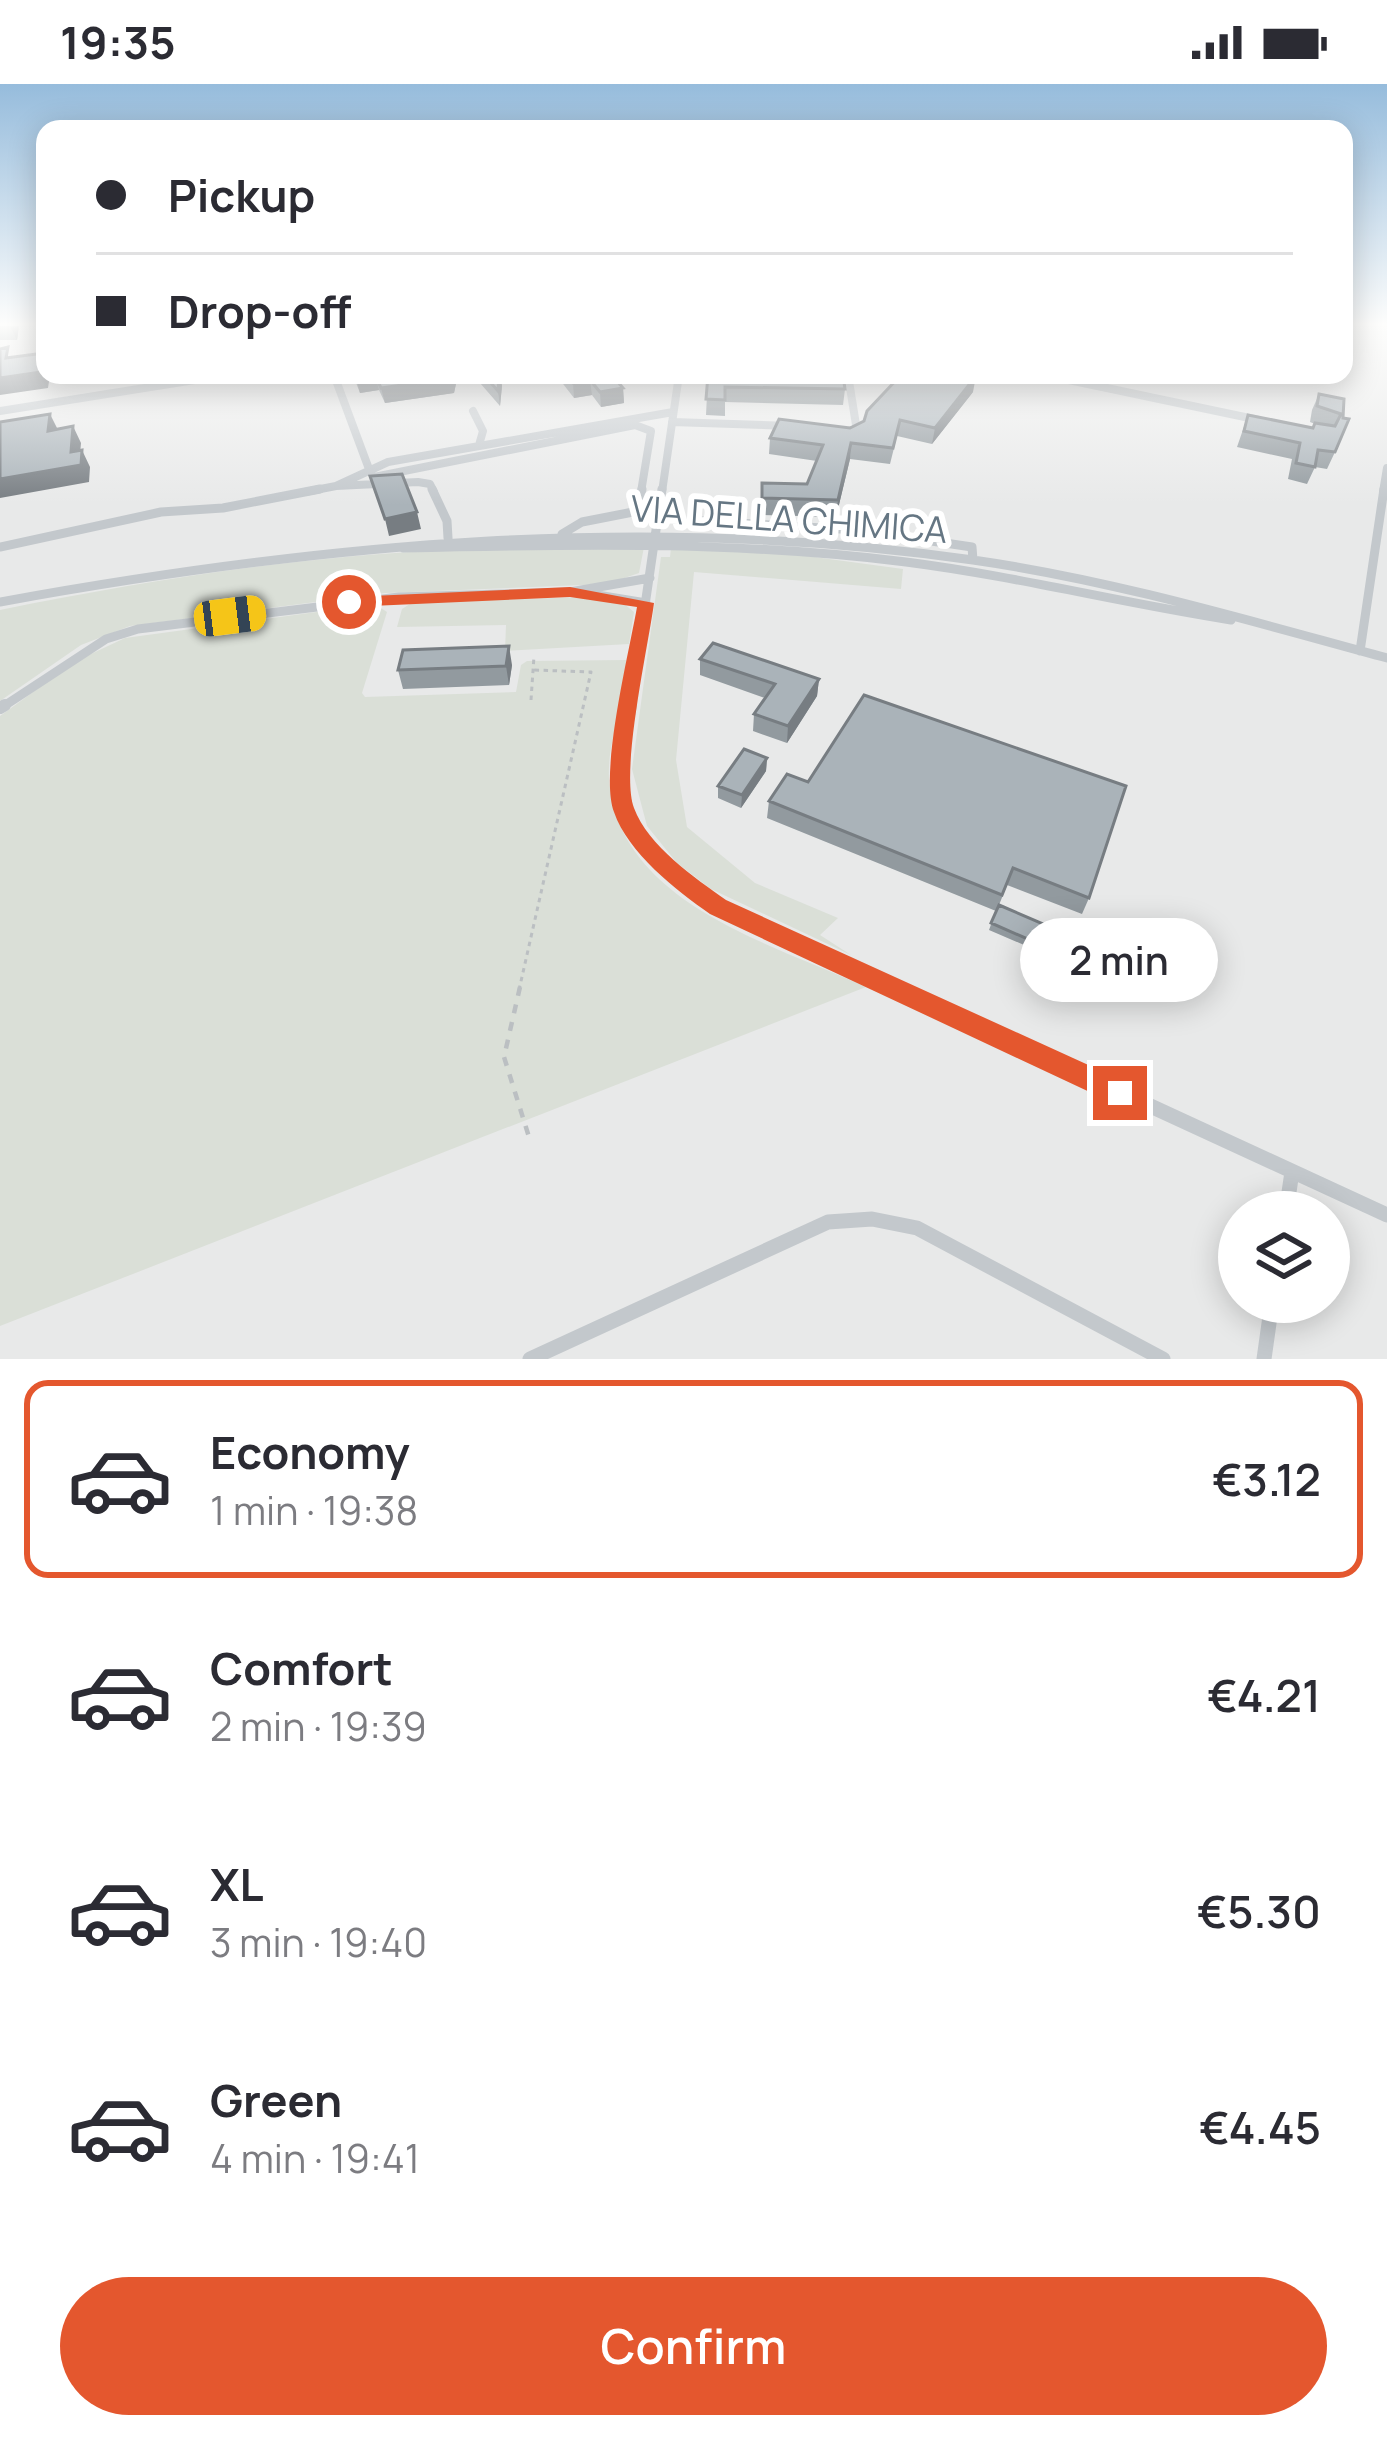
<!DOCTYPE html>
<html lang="en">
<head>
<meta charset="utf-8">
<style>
	:root { --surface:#fff; --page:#f7f7f7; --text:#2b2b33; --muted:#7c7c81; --line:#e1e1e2; --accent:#e4572e }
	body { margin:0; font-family:Manrope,sans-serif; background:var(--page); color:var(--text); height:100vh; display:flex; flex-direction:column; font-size:45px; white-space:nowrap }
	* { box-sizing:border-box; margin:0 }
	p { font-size:39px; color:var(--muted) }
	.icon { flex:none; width:66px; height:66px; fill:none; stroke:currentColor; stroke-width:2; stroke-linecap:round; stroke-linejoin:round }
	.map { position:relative; height:1275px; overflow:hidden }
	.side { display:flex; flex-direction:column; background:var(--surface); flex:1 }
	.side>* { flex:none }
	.top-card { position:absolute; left:36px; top:36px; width:1317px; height:264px; border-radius:24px; box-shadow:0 6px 30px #0003; display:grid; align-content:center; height:264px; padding:0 60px; background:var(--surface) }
	.controls { position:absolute; left:1218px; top:1107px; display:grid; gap:24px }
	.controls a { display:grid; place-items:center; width:132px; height:132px; border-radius:50%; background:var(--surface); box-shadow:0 6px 30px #0003; font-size:60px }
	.end { position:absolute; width:54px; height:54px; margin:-27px; border:15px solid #e4572e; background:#fff; box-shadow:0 0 0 6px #fff }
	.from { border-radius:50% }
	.bubble { position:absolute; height:84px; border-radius:42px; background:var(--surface); box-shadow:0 6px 30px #0003; font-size:39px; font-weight:600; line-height:84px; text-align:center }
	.car { position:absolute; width:36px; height:72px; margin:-36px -18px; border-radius:15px; box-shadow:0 0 9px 3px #0007; background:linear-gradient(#f5c518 24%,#345 0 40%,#f5c518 0 76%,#345 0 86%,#f5c518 0) }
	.top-card b { display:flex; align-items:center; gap:42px; height:114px; font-size:45px }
	.top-card b+b { border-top:3px solid var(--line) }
	.top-card i { width:30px; height:30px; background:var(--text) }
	ul { padding:21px 0 0; list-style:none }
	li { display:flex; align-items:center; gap:36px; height:198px; margin:0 24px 18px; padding:0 36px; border:6px solid transparent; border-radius:24px }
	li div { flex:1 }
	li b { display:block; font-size:45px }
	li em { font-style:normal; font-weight:600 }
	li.selected { border-color:var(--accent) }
	li>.icon { width:108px; height:108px; stroke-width:1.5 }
	.cta { display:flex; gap:24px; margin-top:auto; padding:24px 60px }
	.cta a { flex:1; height:138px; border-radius:72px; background:var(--accent); color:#fff; font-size:48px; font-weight:600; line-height:138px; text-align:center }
	.status { display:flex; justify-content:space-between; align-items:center; height:84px; padding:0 60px; background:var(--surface); direction:ltr }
	.status svg { height:33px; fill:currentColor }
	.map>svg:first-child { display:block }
</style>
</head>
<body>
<div class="status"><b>19:35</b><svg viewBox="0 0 49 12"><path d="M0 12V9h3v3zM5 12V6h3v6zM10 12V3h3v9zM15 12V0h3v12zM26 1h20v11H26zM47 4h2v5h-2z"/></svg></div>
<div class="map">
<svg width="1387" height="1275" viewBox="0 0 1387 1275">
	<rect width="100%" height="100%" fill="#fafaf8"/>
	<path fill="#e8e9e9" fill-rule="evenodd" d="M0,242H45V291H1344V242H1387V1275H0ZM1239,1128H1329V1218H1239Z"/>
	<path fill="#dadfd7" d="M644,463L639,489L607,500L385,509L130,542L81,561L0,617V526C149,496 300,472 452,466C516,463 580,464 644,463Z
		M671,464L792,470L903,485L901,505L694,488L676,676L687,743L755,799L838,834L820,851L851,871L711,805L677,779L647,742L632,685L661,473H670Z
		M592,513L623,519L634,528L629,560L505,567L506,541L397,543L402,525L413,518Z
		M375,520L387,528L362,609L365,613L516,608L521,581L527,577L626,576C628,615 607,655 609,694C617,819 771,859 866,903L0,1242V632L76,577L125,554Z"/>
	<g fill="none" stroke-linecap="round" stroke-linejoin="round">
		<path stroke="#bbbfc2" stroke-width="3" stroke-dasharray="4.5 4.5" stroke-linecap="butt" d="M531,616L534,572
			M519,906L591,588L533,586"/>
		<path stroke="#bbbfc2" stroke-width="4.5" stroke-dasharray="9 9" stroke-linecap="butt" d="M520,903L504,973L529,1053"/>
		<path stroke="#c3c8cc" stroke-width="8" d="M334,291L369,385
			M848,291L857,347L851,346
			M1045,291L1259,336
			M0,327L226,291
			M473,327L483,347L479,361
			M672,338L790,342
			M374,393L635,341L651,347L641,408
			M336,402L418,398L430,400L434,408
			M305,408L336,402L388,378L673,328
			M662,408L679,291
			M1383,408L1387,384"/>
		<path stroke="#c3c8cc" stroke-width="9" d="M432,405L447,437L448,454
			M703,437L857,446L972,463L973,476
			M562,450L582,438L638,427L642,405
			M0,463L161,428L223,424L320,405
			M403,464C571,460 739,457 906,478C1015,492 1122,519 1231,536
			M591,510L646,519
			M0,518C323,459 646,429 973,476C1113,496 1250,537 1387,574
			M1360,567L1384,405
			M1,624L106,555L138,545L399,513L570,508L650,494
			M630,624L662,405"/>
		<path stroke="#c3c8cc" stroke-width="12" d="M631,621C627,644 619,671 620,695C625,808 813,867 898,906
			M0,624L5,621"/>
		<path stroke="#c3c8cc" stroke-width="15" d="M892,903L1387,1131
			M1286,1128L1292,1088
			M530,1275L828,1138L872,1135L917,1144L1163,1275
			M1264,1275L1272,1218"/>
	</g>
	<path fill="#929a9f" d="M0,242H19L17,256H0Z
		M353,291H500L502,302L500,322L474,292L457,295L454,309L385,319L379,306L360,309Z
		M560,291H612L623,304L624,319L601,323L592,311L574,314L560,296Z
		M708,291L845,305L843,321L725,318V332L706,331Z
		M973,308L932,360L897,352L890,380L850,375L836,433L761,431L762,399L807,400L817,377L769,370L770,354L850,344Z
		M1319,310L1344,315L1335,368L1327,385L1315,383L1307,400L1288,395L1292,375L1237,363L1248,331L1313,344L1315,340L1310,338L1312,326Z
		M700,575L819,595L817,612L787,659L753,647L754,630L765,614L700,591Z
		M512,581L509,601L403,605L398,586Z
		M767,674L766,687L741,724L718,714V702Z
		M787,690L1089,814L1082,830L1007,801L999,821L1076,854L1066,879L989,846L996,827L767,734L769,717Z
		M1112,838L1130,872L1127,878L1102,869Z"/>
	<path fill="#777d82" d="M10,242H19L17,256Z
		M44,269L45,291H50L48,304L0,311V294Z
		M375,291L379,306L360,309L356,294Z
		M452,291L474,292L457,295L454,309L385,319L381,304Z
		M500,291L502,302L500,322L498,307Z
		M976,292L973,308L932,360L935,344Z
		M590,296L592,311L574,314L573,299Z
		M623,304L624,319L601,323L600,308Z
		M50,330L58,346L48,347Z
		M73,342L81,359L79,381L82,366L90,383L89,398L0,414V395Z
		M851,359L850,375L836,433L838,416Z
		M417,428L421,445L389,452L385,435Z
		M509,562L512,581L509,601L506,582Z
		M819,595L817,612L787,659L788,642Z
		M767,674L766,687L741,724L742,711Z"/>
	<path fill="#aab3b9" stroke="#777d82" stroke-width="3" d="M8,263L6,274L44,269L41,288L0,294V265Z
		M355,291H452V294L381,304L375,291L356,294Z
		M484,291H499L498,307Z
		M567,291H612L623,304L600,308L590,296L573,299Z
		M708,291H843L845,305L725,303V316L706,315Z
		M901,291L976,292L935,344L900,336L893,364L851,359L838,416L762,414V399L807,400L823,361L770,354L779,335L850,344L864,337L867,327Z
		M1319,310L1344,315L1343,334L1349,335L1335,368L1318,366L1315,383L1296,379L1300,359L1244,347L1248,331L1313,344L1315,339L1335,342L1341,330L1317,322Z
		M50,330L48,347L73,342L71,368L82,366L81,381L0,395V338Z
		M402,390L417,428L385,435L370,392Z
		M713,559L819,595L788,642L754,630L775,600L700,575Z
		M509,562L506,582L398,586L403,566Z
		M864,611L1126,702L1089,814L1013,784L1002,811L769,717L787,690L808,698Z
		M744,665L767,674L742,711L718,702Z
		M999,821L1076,854L1069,873L991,839Z
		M1112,838L1136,848L1130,872L1105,862Z"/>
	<linearGradient id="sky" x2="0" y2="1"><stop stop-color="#96bcdc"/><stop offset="0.57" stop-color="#fdfdfc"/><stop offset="1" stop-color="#fdfdfc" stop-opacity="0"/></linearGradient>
	<rect width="1387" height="421" fill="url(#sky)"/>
	<path fill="#e4572e" d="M570,503L654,519C648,564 620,687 634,724C648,762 695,794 726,816L1130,1000L1134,1009L1130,1018L1120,1022L1111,1018L710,830C676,806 628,769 614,728C599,689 629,569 637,523L570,513L349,523L341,518L349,513Z"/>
	<g text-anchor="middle" stroke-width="12" stroke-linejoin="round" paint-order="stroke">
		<g font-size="36" fill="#657683" stroke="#fff">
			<text transform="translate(789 435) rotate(4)" y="13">VIA DELLA CHIMICA</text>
		</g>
	</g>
</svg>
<div class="controls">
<a><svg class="icon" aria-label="layers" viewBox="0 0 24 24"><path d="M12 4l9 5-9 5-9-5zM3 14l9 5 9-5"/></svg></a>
</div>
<i class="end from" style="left:349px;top:518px"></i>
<i class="end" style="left:1120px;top:1009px"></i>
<div class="bubble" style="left:1020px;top:834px;width:198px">2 min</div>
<i class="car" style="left:230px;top:532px;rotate:83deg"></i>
<div class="top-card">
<b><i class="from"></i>Pickup</b>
<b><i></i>Drop-off</b>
</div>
</div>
<section class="side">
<ul>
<li class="selected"><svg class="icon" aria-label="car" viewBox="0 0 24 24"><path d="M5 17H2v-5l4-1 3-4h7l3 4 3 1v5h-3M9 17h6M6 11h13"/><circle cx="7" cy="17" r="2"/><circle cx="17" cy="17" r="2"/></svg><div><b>Economy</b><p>1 min · 19:38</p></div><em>€3.12</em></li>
<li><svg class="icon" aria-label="car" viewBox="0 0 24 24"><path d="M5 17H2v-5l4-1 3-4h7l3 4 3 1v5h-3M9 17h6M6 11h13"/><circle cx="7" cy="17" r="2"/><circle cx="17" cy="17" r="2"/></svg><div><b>Comfort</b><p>2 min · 19:39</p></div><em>€4.21</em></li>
<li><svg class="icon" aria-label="car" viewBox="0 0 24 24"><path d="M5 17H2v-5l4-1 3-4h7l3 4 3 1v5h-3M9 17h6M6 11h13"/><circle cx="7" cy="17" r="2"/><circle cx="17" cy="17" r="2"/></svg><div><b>XL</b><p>3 min · 19:40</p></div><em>€5.30</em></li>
<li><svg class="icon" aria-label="car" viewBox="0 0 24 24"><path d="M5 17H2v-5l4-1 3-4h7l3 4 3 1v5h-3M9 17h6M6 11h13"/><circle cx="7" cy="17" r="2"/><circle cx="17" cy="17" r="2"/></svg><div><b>Green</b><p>4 min · 19:41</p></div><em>€4.45</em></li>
</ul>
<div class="cta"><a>Confirm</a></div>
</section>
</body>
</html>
